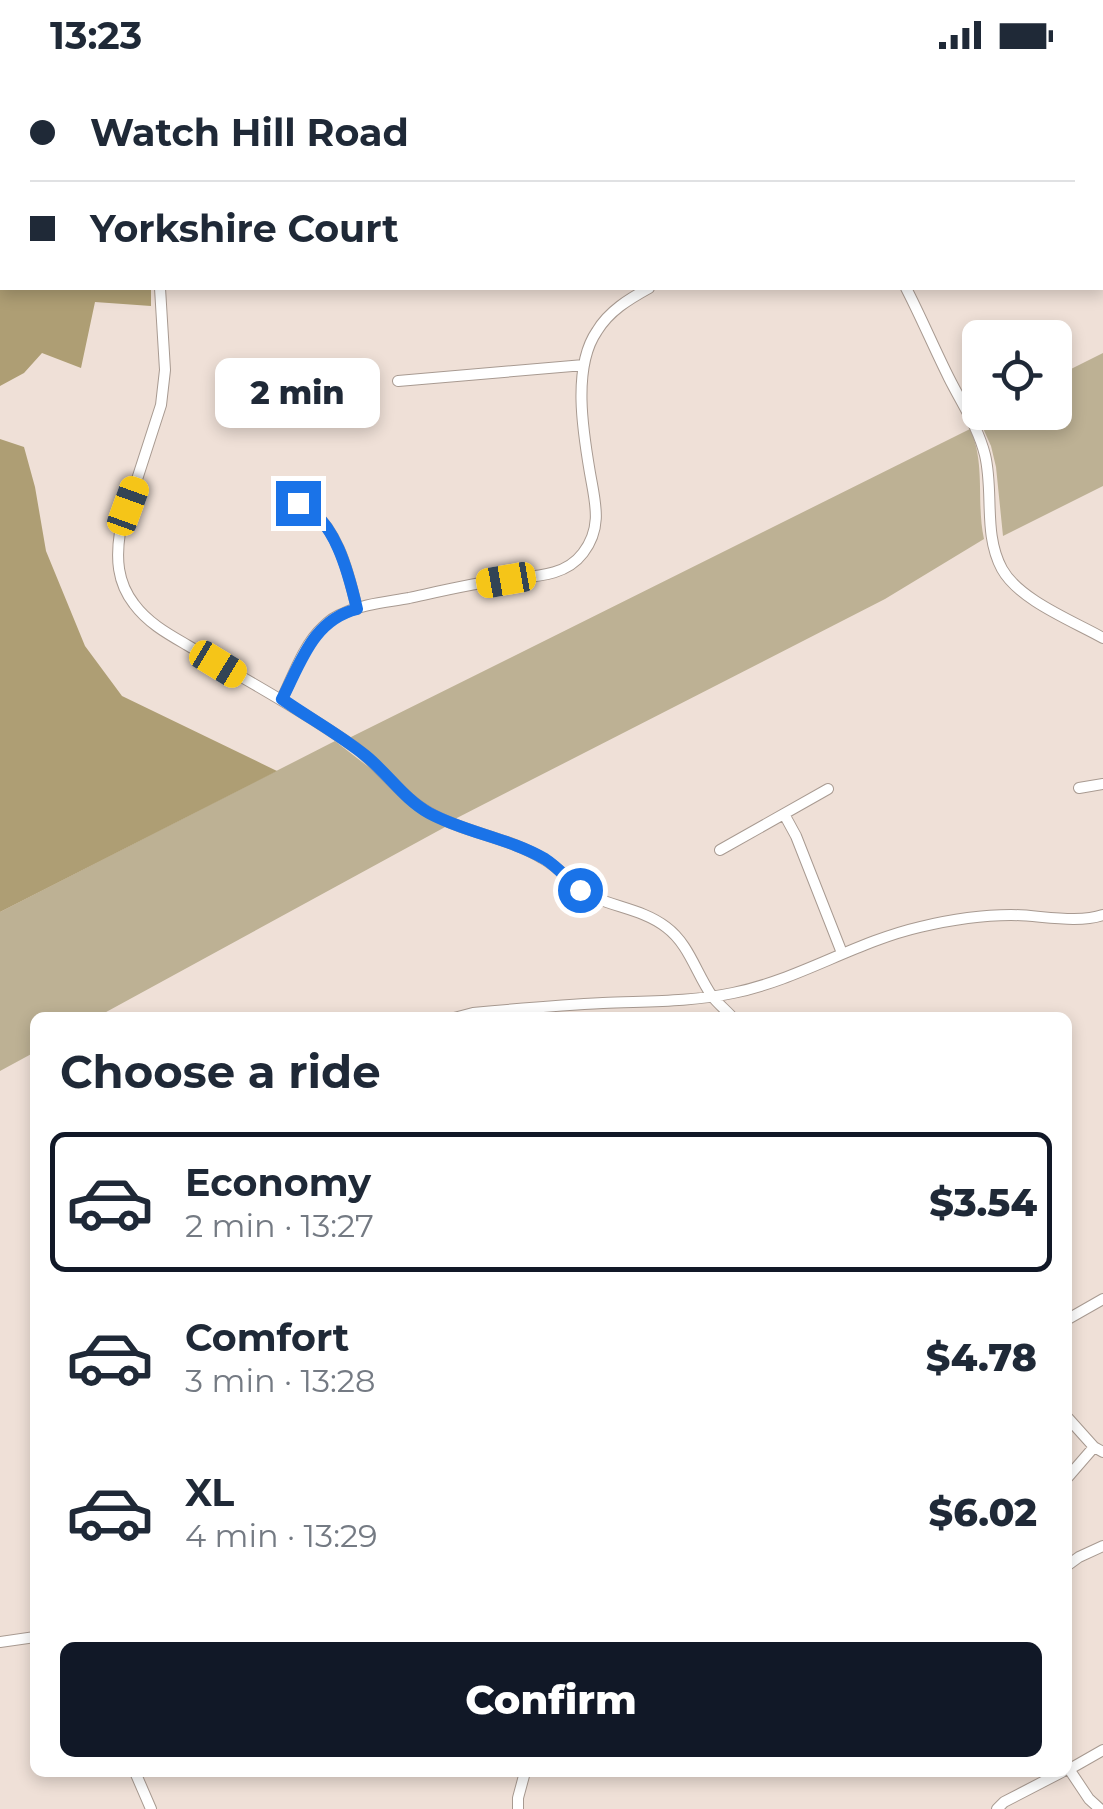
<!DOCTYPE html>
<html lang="en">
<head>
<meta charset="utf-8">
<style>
	:root { --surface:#fff; --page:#f2f2f3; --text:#1f2937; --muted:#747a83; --line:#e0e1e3; --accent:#111827 }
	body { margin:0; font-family:Montserrat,sans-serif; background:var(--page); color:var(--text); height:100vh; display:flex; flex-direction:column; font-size:38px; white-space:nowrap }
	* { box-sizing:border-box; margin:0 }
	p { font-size:32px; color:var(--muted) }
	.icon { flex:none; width:55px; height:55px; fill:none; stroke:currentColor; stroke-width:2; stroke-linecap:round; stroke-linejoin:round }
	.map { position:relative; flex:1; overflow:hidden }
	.details { position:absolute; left:30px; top:942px; width:1042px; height:765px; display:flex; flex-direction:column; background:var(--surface); border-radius:15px; box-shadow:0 5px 15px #0003 }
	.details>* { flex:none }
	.top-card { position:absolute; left:0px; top:0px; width:1105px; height:220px; box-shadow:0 5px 15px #0003; display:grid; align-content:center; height:220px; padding:0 30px; background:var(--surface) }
	.buttons { position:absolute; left:962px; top:250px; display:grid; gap:20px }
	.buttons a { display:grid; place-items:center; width:110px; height:110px; border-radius:15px; background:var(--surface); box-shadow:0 5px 15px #0003; font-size:50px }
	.end { position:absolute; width:45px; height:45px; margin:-22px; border:12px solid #1a73e8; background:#fff; box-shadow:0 0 0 5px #fff }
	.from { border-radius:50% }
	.bubble { position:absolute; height:70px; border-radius:15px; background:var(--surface); box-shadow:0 5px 15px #0003; font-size:32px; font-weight:800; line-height:70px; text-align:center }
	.car { position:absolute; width:30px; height:60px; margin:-30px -15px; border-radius:12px; box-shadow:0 0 8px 2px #0007; background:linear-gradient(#f5c518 24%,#345 0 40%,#f5c518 0 76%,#345 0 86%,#f5c518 0) }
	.top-card b { display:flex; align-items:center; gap:35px; height:95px; font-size:38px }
	.top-card b+b { border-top:2px solid var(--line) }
	.top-card i { width:25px; height:25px; background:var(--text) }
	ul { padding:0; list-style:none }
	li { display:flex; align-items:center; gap:30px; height:140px; margin:0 20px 15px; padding:0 10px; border:5px solid transparent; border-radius:15px }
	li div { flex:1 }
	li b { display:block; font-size:38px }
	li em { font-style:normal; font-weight:800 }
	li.active { border-color:var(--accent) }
	li>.icon { width:90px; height:90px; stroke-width:1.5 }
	h2 { padding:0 30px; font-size:45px; line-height:120px }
	.button { display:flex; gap:20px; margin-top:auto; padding:20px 30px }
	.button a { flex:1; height:115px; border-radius:15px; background:var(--accent); color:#fff; font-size:40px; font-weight:800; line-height:115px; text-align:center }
	.status { display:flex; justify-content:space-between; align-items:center; height:70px; padding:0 50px; background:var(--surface); direction:ltr }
	.status svg { height:28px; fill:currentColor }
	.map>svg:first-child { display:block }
</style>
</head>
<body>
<div class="status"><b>13:23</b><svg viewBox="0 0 49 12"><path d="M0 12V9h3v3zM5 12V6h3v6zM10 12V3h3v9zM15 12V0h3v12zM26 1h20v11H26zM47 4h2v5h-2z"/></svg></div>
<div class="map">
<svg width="1103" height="1739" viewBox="0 0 1103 1739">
	<rect width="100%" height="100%" fill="#efe0d7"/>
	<path fill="#bdb194" d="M1103,283V416L1003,466L996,397L991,376L977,345L983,342H1055V307Z
		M970,359C986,393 976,433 984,469L885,529L453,750C438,742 423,735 410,724C389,705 373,684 349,668Z
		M335,671L375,702L408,735L447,756L97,947L35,948V982L0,1001V842Z"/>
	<path fill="#ae9e74" d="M0,207H2V218H151V236L95,232L81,298L42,283L24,303L0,316Z
		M0,369L24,377L35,417L46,481L85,576L122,626L277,701L0,842Z"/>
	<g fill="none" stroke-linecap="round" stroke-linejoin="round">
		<defs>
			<path id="minor" d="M79,0L84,2
				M338,0L339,2
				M163,2L164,0
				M180,2L184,0
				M160,218L165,300L161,335L120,462C116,488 117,512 134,534C148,553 168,564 187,575C244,609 302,640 356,678C382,698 401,727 430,743C465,763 507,767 542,788C563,799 574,819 596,828C620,838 645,841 666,857C689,874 696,903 712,926C718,934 726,940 733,948
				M906,218C921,247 934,278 949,308C962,334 978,357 985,385C994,422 983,464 1002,499C1019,530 1073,551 1103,568
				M398,311L584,295
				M298,433C336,448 349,504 357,539
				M282,629C293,606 304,574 323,557C328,552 336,546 342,544C362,534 387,532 409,528C441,521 474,513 507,509C534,506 565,507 583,483C603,457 595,432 590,403C583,362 572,297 597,261C609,241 629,229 649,218
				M1079,718L1103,714
				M784,744L796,766L842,883
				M720,780L828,719
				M454,948L473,943C516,939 559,935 603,933C646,931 690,932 733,923C798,910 855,872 920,857C949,850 982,845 1011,845C1038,845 1078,854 1103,845
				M1068,1249L1103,1229
				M1068,1348L1094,1377L1103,1382
				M1068,1407L1094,1377
				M1068,1495L1079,1487L1103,1476
				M0,1572L35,1567
				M1069,1699L1089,1729L1100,1739
				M1068,1700L1103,1680
				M135,1702L151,1739
				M518,1739V1728L525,1702
				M997,1739L1004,1732L1062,1702"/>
			<path id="highway" d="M1002,2L1014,0
				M1085,2L1101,0
				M0,177H2
				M0,193H2"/>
		</defs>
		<use href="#minor" stroke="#a89a91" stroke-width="12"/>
		<use href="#highway" stroke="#a89a91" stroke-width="18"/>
		<use href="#minor" stroke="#fff" stroke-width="10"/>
		<use href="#highway" stroke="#fff" stroke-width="15"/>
	</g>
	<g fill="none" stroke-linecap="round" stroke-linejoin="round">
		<path stroke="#1a73e8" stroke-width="12" d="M298,433C335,447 349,505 357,539C313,550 301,592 282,629C309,648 340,665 366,686C388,704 404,729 429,743C466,763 509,768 545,789C559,798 568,810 580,820"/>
	</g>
</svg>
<div class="buttons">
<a><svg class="icon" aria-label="locate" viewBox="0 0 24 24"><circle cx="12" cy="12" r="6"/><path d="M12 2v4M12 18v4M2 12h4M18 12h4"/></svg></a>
</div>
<i class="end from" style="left:580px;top:820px"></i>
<i class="end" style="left:298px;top:433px"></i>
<div class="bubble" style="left:215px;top:288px;width:165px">2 min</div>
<i class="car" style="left:128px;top:436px;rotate:20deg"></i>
<i class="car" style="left:506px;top:510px;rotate:260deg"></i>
<i class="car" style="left:218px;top:594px;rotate:121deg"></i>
<div class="top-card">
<b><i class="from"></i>Watch Hill Road</b>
<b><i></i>Yorkshire Court</b>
</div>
<section class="details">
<h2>Choose a ride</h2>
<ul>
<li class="active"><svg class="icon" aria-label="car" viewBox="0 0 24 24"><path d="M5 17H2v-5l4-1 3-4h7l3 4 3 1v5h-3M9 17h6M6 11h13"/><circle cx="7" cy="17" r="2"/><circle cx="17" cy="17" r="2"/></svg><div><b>Economy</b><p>2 min · 13:27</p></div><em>$3.54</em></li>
<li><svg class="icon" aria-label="car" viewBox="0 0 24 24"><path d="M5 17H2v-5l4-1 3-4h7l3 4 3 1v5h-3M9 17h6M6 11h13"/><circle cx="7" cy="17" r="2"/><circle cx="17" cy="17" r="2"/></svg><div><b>Comfort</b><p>3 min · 13:28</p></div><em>$4.78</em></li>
<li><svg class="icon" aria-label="car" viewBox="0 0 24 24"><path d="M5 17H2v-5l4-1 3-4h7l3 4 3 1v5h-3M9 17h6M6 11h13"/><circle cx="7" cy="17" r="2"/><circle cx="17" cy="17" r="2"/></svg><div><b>XL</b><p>4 min · 13:29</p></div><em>$6.02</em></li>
</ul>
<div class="button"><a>Confirm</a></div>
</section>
</div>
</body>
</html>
